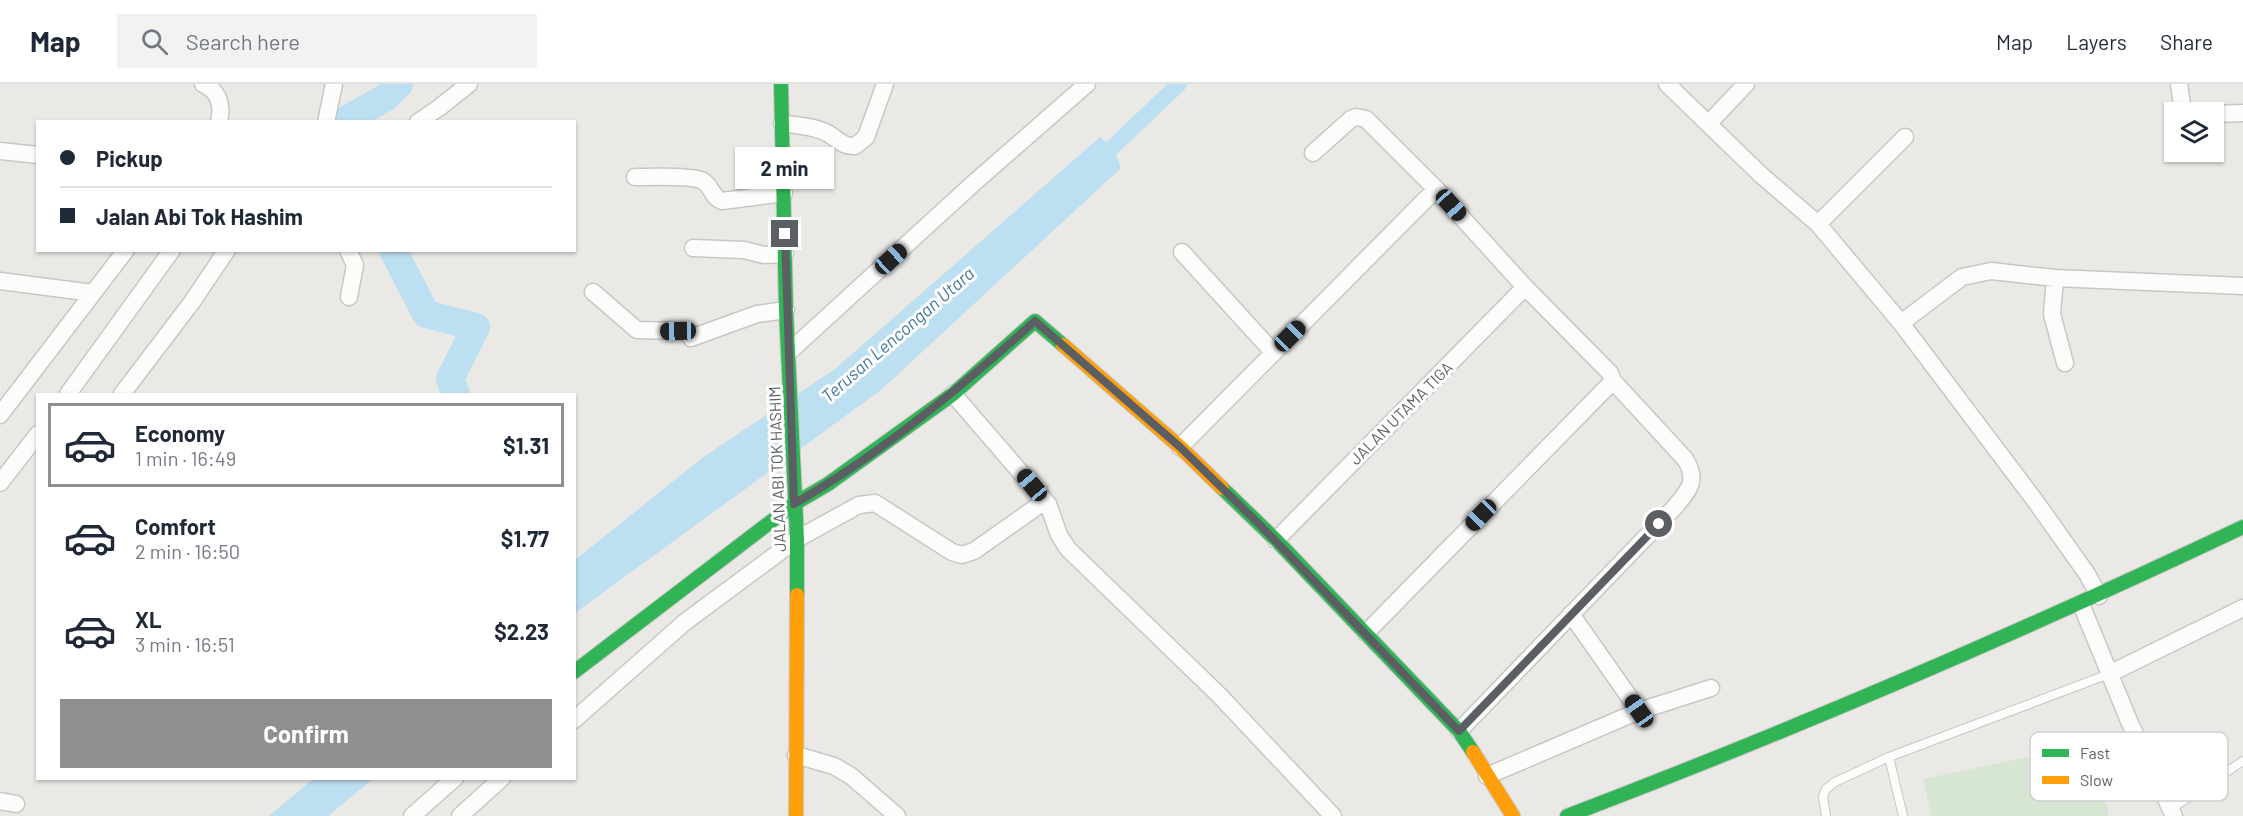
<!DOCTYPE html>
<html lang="en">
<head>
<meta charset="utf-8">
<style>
	:root { --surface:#fff; --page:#f2f2f3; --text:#1f2937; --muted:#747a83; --line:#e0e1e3; --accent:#8d8f90 }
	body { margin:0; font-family:Barlow,sans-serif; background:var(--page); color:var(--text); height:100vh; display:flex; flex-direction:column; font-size:22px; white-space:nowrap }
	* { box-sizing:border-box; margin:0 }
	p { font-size:20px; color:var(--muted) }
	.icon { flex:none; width:33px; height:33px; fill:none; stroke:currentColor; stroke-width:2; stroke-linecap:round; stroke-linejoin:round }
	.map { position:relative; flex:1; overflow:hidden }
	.side { position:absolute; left:36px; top:309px; width:540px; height:387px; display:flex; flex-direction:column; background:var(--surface); border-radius:0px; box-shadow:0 2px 4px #0004 }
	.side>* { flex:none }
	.hud { position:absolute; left:36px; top:36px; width:540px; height:132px; border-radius:0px; box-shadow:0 2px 4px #0004; display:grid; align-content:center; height:132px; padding:0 24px; background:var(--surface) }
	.buttons { position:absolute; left:2164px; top:18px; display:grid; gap:12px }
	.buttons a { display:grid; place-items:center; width:60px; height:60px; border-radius:0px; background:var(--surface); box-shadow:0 2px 4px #0004; font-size:30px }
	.end { position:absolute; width:27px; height:27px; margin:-14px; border:8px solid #5b5f63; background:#fff; box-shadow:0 0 0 3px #fff }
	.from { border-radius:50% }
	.bubble { position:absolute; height:42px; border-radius:0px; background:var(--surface); box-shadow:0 2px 4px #0004; font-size:20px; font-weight:700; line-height:42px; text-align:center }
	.car { position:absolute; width:18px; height:36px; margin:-18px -9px; border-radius:8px; box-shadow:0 0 4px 2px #0007; background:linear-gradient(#222 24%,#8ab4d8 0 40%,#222 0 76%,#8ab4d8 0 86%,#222 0) }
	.hud b { display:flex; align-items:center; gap:21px; height:57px; font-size:22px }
	.hud b+b { border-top:2px solid var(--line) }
	.hud i { width:15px; height:15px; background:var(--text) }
	ul { padding:10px 0 0; list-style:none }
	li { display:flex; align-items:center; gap:18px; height:84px; margin:0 12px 9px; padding:0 12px; border:3px solid transparent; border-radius:0px }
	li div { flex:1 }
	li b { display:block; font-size:22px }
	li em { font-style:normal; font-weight:700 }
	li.on { border-color:var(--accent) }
	li>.icon { width:54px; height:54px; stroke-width:1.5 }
	.primary-button { display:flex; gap:12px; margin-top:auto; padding:12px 24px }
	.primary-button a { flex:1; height:69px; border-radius:0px; background:var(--accent); color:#fff; font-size:24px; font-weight:700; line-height:69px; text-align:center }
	header { display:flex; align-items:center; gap:36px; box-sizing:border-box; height:84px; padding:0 30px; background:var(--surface); border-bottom:2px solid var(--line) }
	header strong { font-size:28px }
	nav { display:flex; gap:33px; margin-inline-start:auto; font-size:21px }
	.search { width:420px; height:54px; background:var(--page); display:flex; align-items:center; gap:15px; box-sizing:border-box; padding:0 21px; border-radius:0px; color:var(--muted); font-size:22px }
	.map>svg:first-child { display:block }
</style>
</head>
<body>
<header>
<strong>Map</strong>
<div class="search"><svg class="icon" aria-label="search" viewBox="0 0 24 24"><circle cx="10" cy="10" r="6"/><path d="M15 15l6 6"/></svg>Search here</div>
<nav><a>Map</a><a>Layers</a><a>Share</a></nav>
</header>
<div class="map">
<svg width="2243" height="732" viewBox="0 0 2243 732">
	<rect width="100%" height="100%" fill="#ebe9e5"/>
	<path fill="#d6e6d2" d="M2094,659L2109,732H1931L1923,695Z"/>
	<path fill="#bcdff2" d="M1100,53L1113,63L1121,84L881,306L575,529V476L702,374L835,285Z
		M313,695V694L373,695L328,732H269Z"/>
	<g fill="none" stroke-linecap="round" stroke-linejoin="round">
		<path stroke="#bcdff2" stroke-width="16" d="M1097,78L1179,0"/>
		<path stroke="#bcdff2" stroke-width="28" d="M348,38L349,34L385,14L399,0
			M393,166L426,230L476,243L450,295L456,310"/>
		<defs>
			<path id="lane" d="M1889,673L1903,732
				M2171,725L2243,677
				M1826,732L1823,713L1826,705L1835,698L1889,673L2109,590"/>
			<path id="street" d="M203,0C219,7 223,21 219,38
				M1667,0L1760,90L1818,140L1901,239L2036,418L2087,490L2099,512
				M2179,0L2183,28
				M2214,30L2243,29
				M326,38L334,0
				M418,38L440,23L469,0
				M782,39C797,42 816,42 829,50C838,56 844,63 855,62L866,53L885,0
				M1709,39L1746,0
				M0,67L38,71
				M1313,69L1351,35L1356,33L1366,35L1436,105L1525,203L1610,289L1613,297L1366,549
				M635,93C649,93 692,91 703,97C712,102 711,113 722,117L784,109
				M1818,140L1905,53
				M693,164L744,166L764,171L785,170
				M348,166L355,181L349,213
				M1182,168L1273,268
				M2055,194L2052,230L2065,279
				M0,197L93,209
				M593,208L637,246L684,247L690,249L691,254L757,230L786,226
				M1901,239L1962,193L1991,187L2055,194L2243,202
				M789,268L976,97L1087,0
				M68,310L172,166
				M122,310L192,218L227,166
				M953,310L1048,420L1059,451L1068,465L1219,611L1333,732
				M0,331L126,166
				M1180,363L1436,105
				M0,399L38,350
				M1276,456L1525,203
				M2081,520L2129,637L2174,732
				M1571,530L1639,627
				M2109,590L2243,524
				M574,636L685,538L797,455L859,421L875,419L952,468L962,471L974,467L1045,417
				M1459,647L1674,424C1688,407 1699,397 1685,375L1613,297
				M796,671L834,682L851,692L897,732
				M1487,692L1639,627L1711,604
				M0,717L16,720
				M412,732L455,694
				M460,732L502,694"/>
			<path id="fast" d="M781,0L786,226L797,455V511
				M1222,404L1276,456L1459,647L1473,668
				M574,588L794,420L828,400L953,310L1035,237L1063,261
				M1567,732C1796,645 2021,548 2243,443"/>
			<path id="slow" d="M1063,261L1180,363L1222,404
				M1473,668L1513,732
				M796,732L797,511"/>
		</defs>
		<use href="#lane" stroke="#c7c7c6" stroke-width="10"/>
		<use href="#street" stroke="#c7c7c6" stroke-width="19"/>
		<use href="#fast" stroke="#c6c6c6" stroke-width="16"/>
		<use href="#slow" stroke="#c6c6c6" stroke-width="16"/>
		<use href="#lane" stroke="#fcfcfb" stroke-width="8"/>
		<use href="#street" stroke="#fcfcfb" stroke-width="16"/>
		<use href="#fast" stroke="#30b455" stroke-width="14"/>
		<use href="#slow" stroke="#ff9f0a" stroke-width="14"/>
	</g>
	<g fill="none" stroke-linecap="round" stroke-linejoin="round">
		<path stroke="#5b5f63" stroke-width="8" d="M785,150L794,420C882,369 960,304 1035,237L1180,363L1260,441L1459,647L1659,440"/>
	</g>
	<g text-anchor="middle" stroke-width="6" stroke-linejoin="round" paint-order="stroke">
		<g font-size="16" fill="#5b5f63" stroke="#fff">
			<text transform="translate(1401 329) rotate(-45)" y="6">JALAN UTAMA TIGA</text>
			<text transform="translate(777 385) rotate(-92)" y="6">JALAN ABI TOK HASHIM</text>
		</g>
		<g font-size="18" font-style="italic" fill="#4378a1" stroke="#fff">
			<text transform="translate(898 251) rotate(-41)" y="6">Terusan Lencongan Utara</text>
		</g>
	</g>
	<rect x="2030" y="648" width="198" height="69" rx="9" fill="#fff" stroke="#cecfd0" stroke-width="1.5"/>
	<rect x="2042" y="665" width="27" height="8" fill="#30b455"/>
	<rect x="2042" y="692" width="27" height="8" fill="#ff9f0a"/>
	<g font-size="16" fill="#5b5f63">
		<text x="2080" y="675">Fast</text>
		<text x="2080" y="702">Slow</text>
	</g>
</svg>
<div class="buttons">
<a><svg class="icon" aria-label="layers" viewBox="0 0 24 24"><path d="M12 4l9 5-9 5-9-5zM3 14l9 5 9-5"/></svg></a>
</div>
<i class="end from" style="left:1659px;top:440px"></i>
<i class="end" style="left:785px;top:150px"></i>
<div class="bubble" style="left:735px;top:63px;width:99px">2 min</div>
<i class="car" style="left:1451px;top:121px;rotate:138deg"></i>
<i class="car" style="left:891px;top:175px;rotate:48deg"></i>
<i class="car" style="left:678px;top:247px;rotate:269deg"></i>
<i class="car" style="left:1290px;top:252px;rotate:45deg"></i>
<i class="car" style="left:1032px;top:401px;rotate:320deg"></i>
<i class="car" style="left:1481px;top:431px;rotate:224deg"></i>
<i class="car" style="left:1639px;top:627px;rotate:325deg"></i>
<div class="hud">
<b><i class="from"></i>Pickup</b>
<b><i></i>Jalan Abi Tok Hashim</b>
</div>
<section class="side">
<ul>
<li class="on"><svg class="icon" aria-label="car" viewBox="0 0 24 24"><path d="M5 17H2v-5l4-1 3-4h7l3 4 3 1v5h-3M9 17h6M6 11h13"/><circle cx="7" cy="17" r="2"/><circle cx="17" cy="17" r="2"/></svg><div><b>Economy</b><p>1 min · 16:49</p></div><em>$1.31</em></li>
<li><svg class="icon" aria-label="car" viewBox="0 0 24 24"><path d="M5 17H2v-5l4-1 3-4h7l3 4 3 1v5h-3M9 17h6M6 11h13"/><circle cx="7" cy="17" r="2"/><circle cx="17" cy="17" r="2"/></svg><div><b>Comfort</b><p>2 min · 16:50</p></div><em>$1.77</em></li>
<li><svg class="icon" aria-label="car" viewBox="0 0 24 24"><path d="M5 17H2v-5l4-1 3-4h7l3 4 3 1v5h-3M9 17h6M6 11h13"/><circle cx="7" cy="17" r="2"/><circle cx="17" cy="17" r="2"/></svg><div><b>XL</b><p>3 min · 16:51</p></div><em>$2.23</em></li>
</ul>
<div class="primary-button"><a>Confirm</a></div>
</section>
</div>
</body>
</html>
